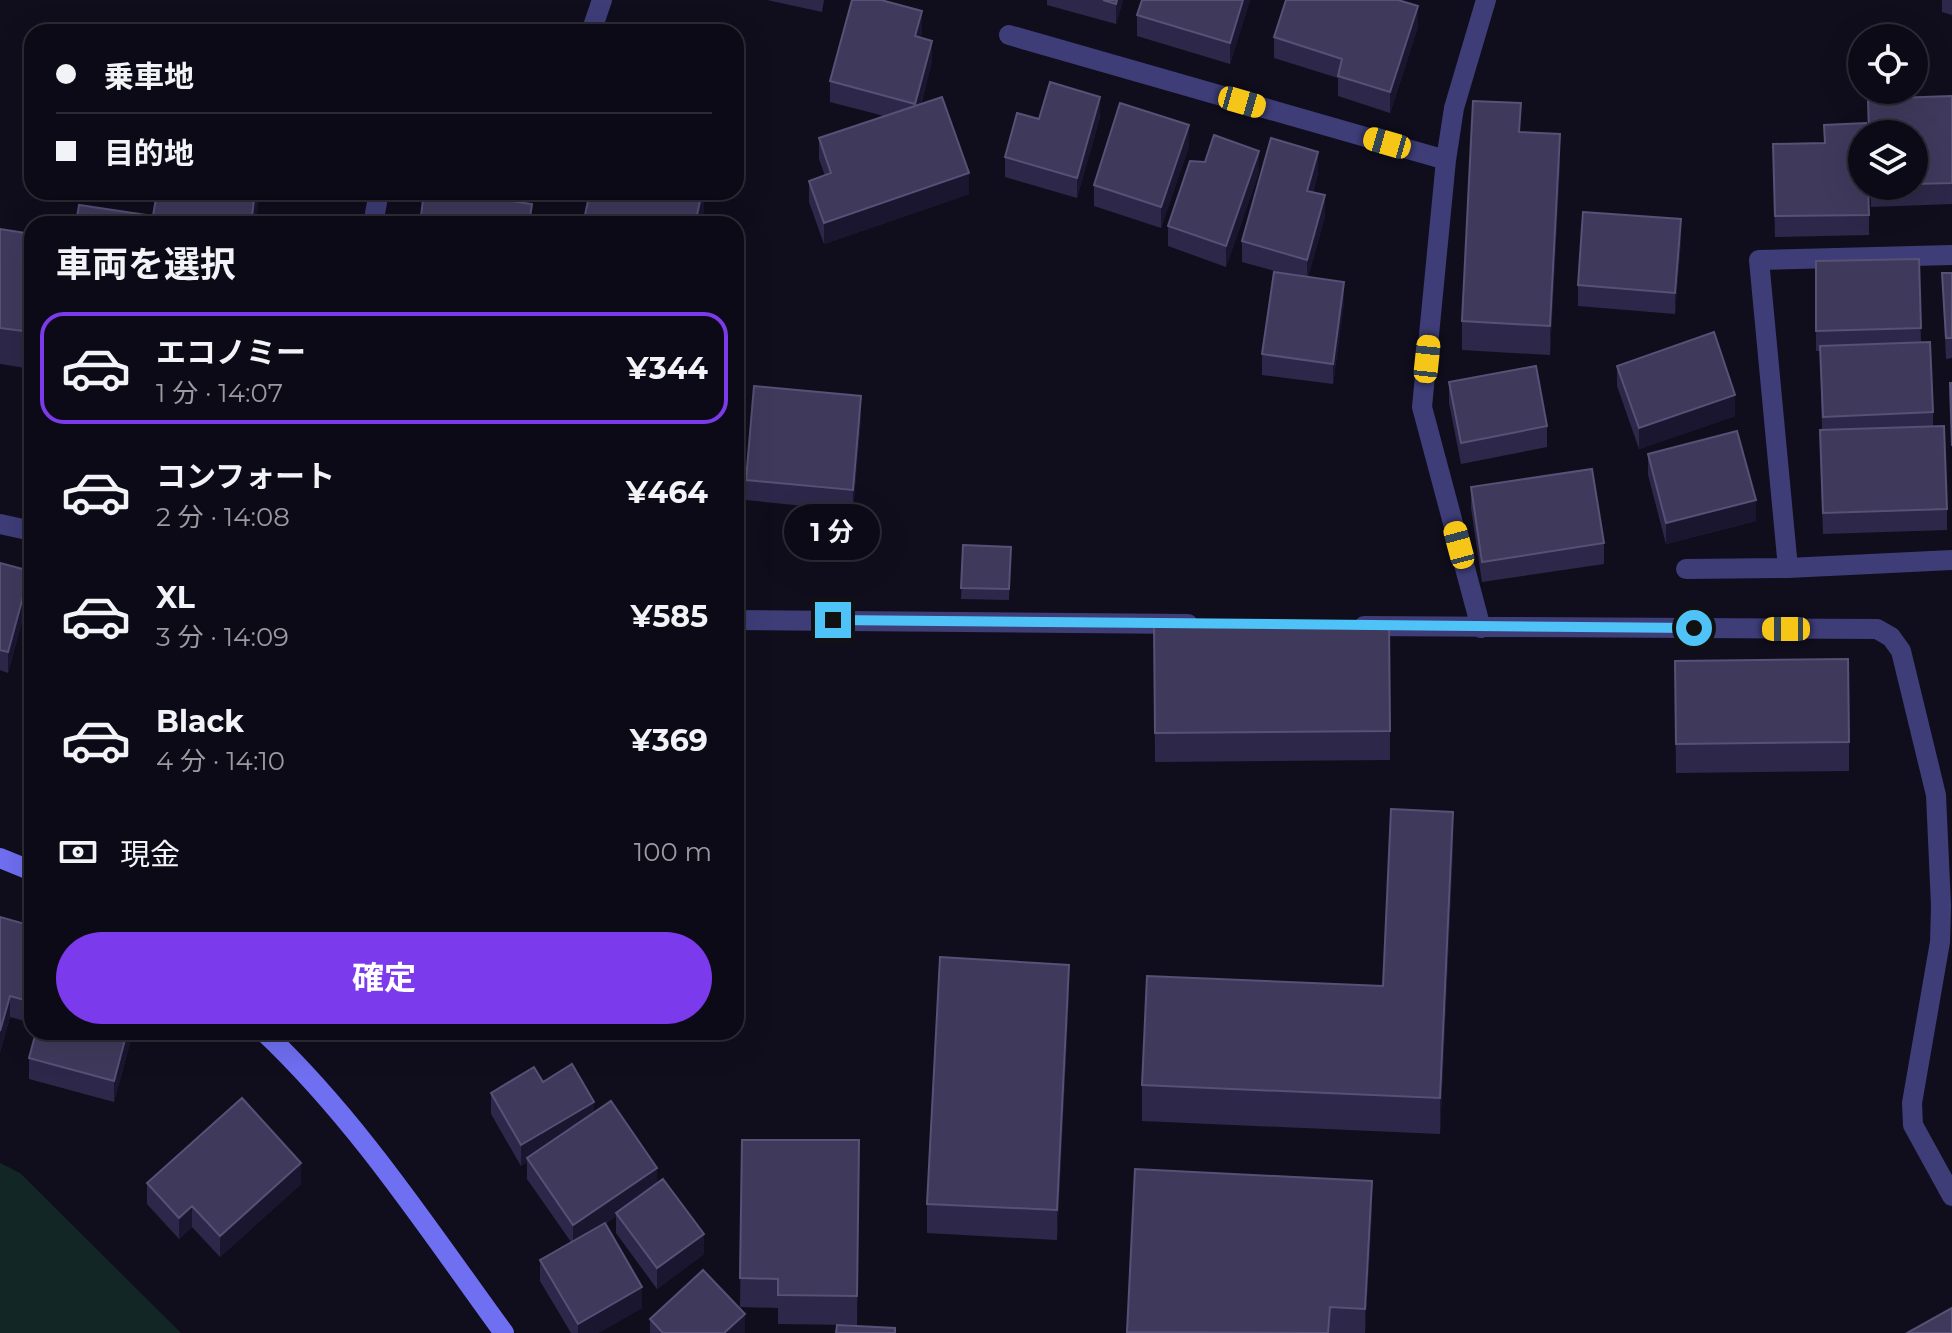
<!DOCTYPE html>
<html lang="ja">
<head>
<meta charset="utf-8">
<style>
	:root { --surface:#0c0a16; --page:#1a1823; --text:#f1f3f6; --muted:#9a9aa1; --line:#2c2b35; --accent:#7c3aed }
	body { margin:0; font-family:Montserrat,"Noto Sans JP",sans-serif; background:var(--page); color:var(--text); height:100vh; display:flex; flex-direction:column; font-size:30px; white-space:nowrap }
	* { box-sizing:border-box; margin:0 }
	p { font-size:26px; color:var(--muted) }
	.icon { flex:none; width:44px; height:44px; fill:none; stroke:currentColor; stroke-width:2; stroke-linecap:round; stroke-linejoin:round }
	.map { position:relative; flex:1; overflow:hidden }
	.sheet { position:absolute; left:24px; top:216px; width:720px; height:824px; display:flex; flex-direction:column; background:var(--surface); border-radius:24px; box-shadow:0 8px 32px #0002,0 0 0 2px var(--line) }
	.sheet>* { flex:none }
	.banner { position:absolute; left:24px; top:24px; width:720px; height:176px; border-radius:24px; box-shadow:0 8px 32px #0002,0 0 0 2px var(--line); display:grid; align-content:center; height:176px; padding:0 32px; background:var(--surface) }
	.fabs { position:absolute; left:1848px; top:24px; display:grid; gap:16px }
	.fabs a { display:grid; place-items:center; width:80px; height:80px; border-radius:50%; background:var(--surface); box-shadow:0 8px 32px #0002,0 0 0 2px var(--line); font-size:40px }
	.end { position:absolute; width:36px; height:36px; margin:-18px; border:10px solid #4fc3f7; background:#111; box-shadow:0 0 0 4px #111 }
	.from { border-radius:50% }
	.bubble { position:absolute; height:56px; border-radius:28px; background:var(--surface); box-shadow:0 8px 32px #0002,0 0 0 2px var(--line); font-size:26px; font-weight:700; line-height:56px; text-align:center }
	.car { position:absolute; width:24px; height:48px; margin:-24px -12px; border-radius:10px; box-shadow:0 0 6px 2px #0007; background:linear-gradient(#f5c518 24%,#345 0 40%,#f5c518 0 76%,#345 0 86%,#f5c518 0) }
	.banner b { display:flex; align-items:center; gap:28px; height:76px; font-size:30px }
	.banner b+b { border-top:2px solid var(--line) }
	.banner i { width:20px; height:20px; background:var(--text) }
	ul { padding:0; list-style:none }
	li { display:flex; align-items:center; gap:24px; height:112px; margin:0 16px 12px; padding:0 16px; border:4px solid transparent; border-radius:24px }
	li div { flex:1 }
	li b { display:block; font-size:30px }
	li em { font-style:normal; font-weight:700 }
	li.active { border-color:var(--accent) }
	li>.icon { width:72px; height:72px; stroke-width:1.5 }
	h2 { padding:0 32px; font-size:36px; line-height:96px }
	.pay { display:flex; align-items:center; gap:20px; height:88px; padding:0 32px; font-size:30px }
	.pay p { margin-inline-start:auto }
	.action { display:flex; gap:16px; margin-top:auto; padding:16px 32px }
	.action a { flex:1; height:92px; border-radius:48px; background:var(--accent); color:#fff; font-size:32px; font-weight:700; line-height:92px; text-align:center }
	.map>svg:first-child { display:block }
</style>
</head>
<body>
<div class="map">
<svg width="1952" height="1333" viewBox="0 0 1952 1333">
	<rect width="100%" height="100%" fill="#100e1d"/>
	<path fill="#112625" d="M0,1163L20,1173L181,1333H0Z"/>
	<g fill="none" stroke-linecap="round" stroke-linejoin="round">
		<path stroke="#3e3d78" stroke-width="20" d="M591,32L602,0
			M1009,35L1446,160
			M373,224L379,192
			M0,524L32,531
			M1788,568L1759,260L1952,255
			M1686,569L1788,568L1952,560
			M736,620L1188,624
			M1364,626L1877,629L1891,637L1901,651L1936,795L1941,906L1940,942L1912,1103L1913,1125L1952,1196
			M1481,628L1422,407L1446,160L1454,108L1486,0"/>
		<path stroke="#6f6ff1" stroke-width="20" d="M0,858L32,871
			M264,1032C358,1121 428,1229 504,1333"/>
	</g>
	<path fill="#2d2849" d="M767,0H824L822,12Z
		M1047,0H1123L1116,24L1047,5Z
		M1142,0H1250L1230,64L1137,36V15Z
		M1942,0H1952V15L1942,12Z
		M1418,27L1390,113L1338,96V78L1274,58V37Z
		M922,32L920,37L932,61L921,104L969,194L824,244L809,202V181L825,176L819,159V138L884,116L830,102V81Z
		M1919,78L1914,97L1952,96V204L1871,207L1870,186H1914V134H1869L1868,99L1876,98V95Z
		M1100,117L1077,198L1005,177V157L1039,119Z
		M1824,125L1869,215V235L1775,237L1773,144L1824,143Z
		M1521,132L1560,163L1550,355L1462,350V321Z
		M1189,146L1161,228L1094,206V185Z
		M1259,172L1226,267L1168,246V226Z
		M1318,173L1313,192L1325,216L1308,277L1344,302L1333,384L1262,375V354L1278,272L1242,262V241Z
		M0,229L32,234V369L0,364Z
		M1681,240L1675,314L1578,306V285Z
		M1919,259L1921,342L1933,412V427L1947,509V530L1823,534L1820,451L1822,430L1820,351H1816V261Z
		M1942,273H1952V358L1946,359Z
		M1617,366L1735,416L1639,449L1617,386Z
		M1449,382L1547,426V447L1461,464L1449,403Z
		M861,417L853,511L746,500V480Z
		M1648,454L1756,521L1666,544L1648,475Z
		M1471,487L1604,543V564L1482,582L1471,508Z
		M963,545L1011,547L1009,600L961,599Z
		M0,563L30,592L8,673L0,670Z
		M1154,624L1390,731V760L1155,762Z
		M1675,661L1849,742V771L1676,773Z
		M1453,848L1440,1134L1142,1121V1085L1383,986Z
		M0,917L32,926V1023L10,1017L0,1052Z
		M1069,994L1057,1240L927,1233V1204Z
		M133,1032L114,1102L29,1079V1058Z
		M543,1082L594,1113L657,1183L704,1254L657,1289L616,1233V1216L605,1224L642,1308L598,1333H571L540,1281V1260L571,1242L527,1179V1162L521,1166L491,1114V1093Z
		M742,1140H859L857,1325L778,1324V1308L740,1307Z
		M1135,1169L1372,1210L1365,1333H1127Z
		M147,1183L301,1184L220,1257L192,1227L179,1239L147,1204Z
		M650,1319L745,1333H650Z"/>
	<path fill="#1a1630" d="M1117,0H1123L1116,24V4Z
		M1243,0H1250L1230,64V43Z
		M1418,6V27L1390,113V92Z
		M922,11V32L915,57V36Z
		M932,41V61L915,125V104Z
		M1919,67V78L1910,115V104Z
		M1100,97V117L1077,198V178Z
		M1189,125V146L1161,228V207Z
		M1560,134V163L1550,355V326Z
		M1259,151V172L1226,267V246Z
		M1318,152V173L1307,211V191Z
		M969,173V194L824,244V223Z
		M255,192H260L256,224H251Z
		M702,192H704V210L702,224H695Z
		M1325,195V216L1307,280V260Z
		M1681,219V240L1675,314V293Z
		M1344,282V302L1333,384V364Z
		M1735,395V416L1639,449V428Z
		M861,396V417L853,511V490Z
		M1756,500V521L1666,544V523Z
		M30,571V592L8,673V652Z
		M1453,812V848L1440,1134V1098Z
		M1069,965V994L1057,1240V1210Z
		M10,996V1017L0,1052V1031Z
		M127,1032H133L114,1102V1081Z
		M594,1102V1123L527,1158V1162L521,1166V1145Z
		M301,1163V1184L220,1257V1236Z
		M657,1168V1189L616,1213V1216L573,1245V1225Z
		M1372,1181V1210L1365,1333V1309Z
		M192,1206V1227L179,1239V1218Z
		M704,1234V1254L657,1289V1268Z
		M642,1287V1308L598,1333H578V1324Z
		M745,1314V1333H724Z"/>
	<path fill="#3f3a5c" stroke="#565175" stroke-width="2" d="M852,0H881L922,11L915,36L932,41L915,104L830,81Z
		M1103,0H1117L1116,4Z
		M1142,0H1243L1230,43L1137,15Z
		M1286,0H1398L1418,6L1390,92L1338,76L1342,59L1274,37Z
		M1914,66L1919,67L1914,88Z
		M1050,82L1100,97L1077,178L1005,157L1017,113L1039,119Z
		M1877,90H1913L1912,97L1888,98L1876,95Z
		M1952,96V183L1914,184V134H1869L1868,99Z
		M942,97L969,173L824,223L809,181L831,173L819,138Z
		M1473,101L1521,103L1519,132L1560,134L1550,326L1462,321Z
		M1120,103L1189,125L1161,207L1094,185Z
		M1866,123V134H1862V186H1868L1869,215L1775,216L1773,144L1825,143L1824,125Z
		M1214,135L1259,151L1226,246L1168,226L1190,161L1205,162Z
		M1271,138L1318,152L1307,191L1325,195L1307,260L1242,241Z
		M157,192H255L251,224H76L79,205L153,216Z
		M424,192H448L532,204L529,224H420Z
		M590,192H702L695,224H583Z
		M1583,212L1681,219L1675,293L1578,285Z
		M0,229L32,234V332L0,328Z
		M1919,259L1921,328L1816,331V261Z
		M1274,272L1344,282L1333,364L1262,354Z
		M1942,273H1952V338H1946Z
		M1714,332L1735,395L1639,428L1617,366Z
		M1930,342L1933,412L1823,417L1820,346Z
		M1536,366L1547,426L1461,443L1449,382Z
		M1950,383H1952V446Z
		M754,386L861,396L853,490L746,480Z
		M1944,426L1947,509L1823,513L1820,430Z
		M1737,431L1756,500L1666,523L1648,454Z
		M1592,469L1604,543L1482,562L1471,487Z
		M963,545L1011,547L1009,589L961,588Z
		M0,563L30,571L8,652L0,650Z
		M1389,622L1390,731L1155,733L1154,624Z
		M1848,659L1849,742L1676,744L1675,661Z
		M1391,809L1453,812L1440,1098L1142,1085L1147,976L1383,986Z
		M0,917L32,926V1002L10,996L0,1031Z
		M940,957L1069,965L1057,1210L927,1204Z
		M36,1032H127L114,1081L29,1058Z
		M572,1064L594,1102L521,1145L491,1093L534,1067L543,1082Z
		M242,1098L301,1163L220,1236L192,1206L179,1218L147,1183Z
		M611,1101L657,1168L573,1225L527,1158Z
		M742,1140H859L857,1296L778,1295V1279L740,1278Z
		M1135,1169L1372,1181L1365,1309L1330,1307L1328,1333L1127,1332Z
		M663,1179L704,1234L657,1268L616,1213Z
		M605,1223L642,1287L578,1324L540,1260Z
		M703,1270L745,1314L724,1333H663L650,1319Z
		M1952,1308V1333H1907Z
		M837,1325L895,1328V1333H836Z"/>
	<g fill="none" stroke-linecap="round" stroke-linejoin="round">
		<path stroke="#4fc3f7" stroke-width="10" d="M833,620L1694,628"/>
	</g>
</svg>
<div class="fabs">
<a><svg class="icon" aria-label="locate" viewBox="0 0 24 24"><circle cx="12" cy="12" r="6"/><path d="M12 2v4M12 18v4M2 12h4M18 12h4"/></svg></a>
<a><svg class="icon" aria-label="layers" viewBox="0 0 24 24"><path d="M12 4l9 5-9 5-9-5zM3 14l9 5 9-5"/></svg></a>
</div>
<i class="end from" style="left:1694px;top:628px"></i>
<i class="end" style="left:833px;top:620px"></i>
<div class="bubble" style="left:784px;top:504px;width:96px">1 分</div>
<i class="car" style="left:1242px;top:102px;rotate:106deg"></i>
<i class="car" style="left:1387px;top:143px;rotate:286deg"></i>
<i class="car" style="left:1427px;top:359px;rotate:6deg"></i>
<i class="car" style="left:1459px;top:545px;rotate:345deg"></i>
<i class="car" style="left:1786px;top:629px;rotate:270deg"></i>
<div class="banner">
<b><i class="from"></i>乗車地</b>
<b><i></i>目的地</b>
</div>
<section class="sheet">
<h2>車両を選択</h2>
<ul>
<li class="active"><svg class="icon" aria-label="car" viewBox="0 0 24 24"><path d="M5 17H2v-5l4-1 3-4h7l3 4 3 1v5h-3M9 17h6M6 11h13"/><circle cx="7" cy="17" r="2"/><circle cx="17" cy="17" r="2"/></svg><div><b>エコノミー</b><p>1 分 · 14:07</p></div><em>¥344</em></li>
<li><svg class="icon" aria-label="car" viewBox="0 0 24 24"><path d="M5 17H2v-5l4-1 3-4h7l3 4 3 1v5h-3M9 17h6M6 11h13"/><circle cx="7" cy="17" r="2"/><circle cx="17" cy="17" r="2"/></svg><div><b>コンフォート</b><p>2 分 · 14:08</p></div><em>¥464</em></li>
<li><svg class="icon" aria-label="car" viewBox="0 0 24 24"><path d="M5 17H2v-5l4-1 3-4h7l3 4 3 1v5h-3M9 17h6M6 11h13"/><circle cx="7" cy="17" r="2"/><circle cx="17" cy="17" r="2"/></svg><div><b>XL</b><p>3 分 · 14:09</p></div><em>¥585</em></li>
<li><svg class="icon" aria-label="car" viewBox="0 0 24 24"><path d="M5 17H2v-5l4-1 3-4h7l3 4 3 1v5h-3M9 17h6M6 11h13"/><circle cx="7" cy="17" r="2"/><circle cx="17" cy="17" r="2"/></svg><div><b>Black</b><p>4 分 · 14:10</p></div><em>¥369</em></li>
</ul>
<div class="pay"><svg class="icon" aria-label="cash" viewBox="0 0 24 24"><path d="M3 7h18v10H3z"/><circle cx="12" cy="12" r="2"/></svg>現金<p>100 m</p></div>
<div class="action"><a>確定</a></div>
</section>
</div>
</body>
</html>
